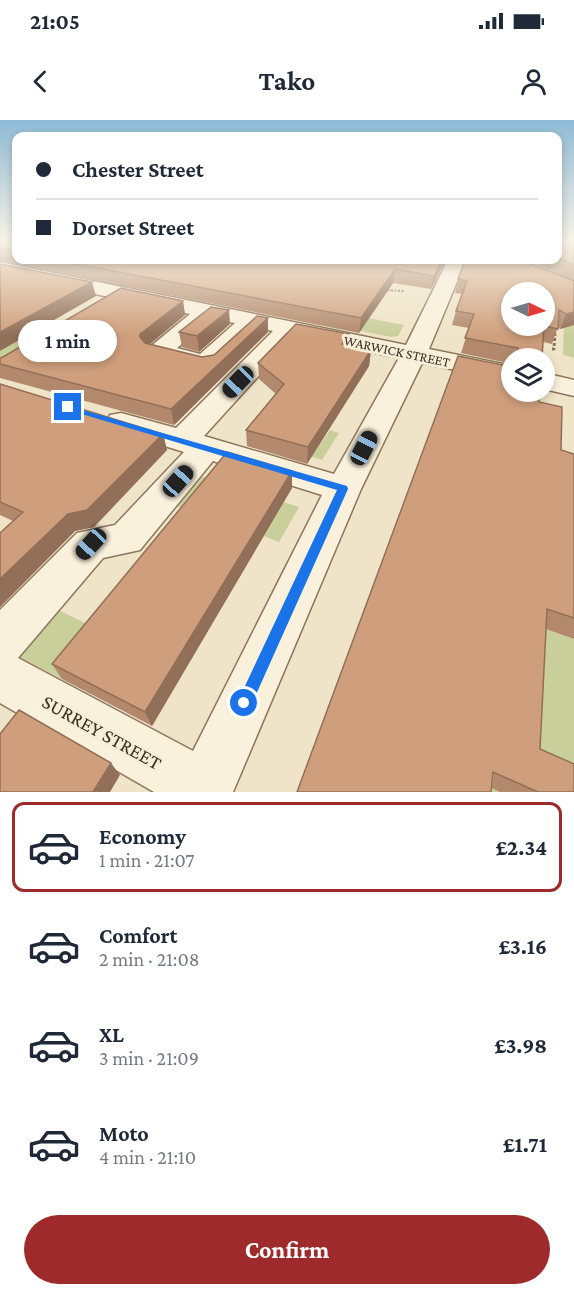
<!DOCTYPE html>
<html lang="en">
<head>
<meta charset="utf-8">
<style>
	:root { --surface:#fff; --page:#f6f6f7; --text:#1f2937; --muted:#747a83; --line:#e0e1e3; --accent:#9e2a2b }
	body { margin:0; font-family:"Crimson Pro",serif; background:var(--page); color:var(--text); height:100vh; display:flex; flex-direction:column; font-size:22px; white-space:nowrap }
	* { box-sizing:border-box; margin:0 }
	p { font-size:20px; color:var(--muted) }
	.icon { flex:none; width:33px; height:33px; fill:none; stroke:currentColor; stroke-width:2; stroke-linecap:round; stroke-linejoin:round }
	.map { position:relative; height:672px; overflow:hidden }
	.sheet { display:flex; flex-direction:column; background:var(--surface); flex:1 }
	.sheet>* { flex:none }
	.guide { position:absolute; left:12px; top:12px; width:550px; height:132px; border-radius:12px; box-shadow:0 3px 9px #0003; display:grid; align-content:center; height:132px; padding:0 24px; background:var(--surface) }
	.needle { width:39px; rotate:95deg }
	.tools { position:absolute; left:501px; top:162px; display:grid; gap:12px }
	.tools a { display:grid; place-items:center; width:54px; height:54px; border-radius:50%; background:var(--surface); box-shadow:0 3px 9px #0003; font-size:30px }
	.end { position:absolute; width:27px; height:27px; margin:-14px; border:8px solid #1a73e8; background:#fff; box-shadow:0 0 0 3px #fff }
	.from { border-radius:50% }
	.bubble { position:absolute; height:42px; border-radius:21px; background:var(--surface); box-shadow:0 3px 9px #0003; font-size:20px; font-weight:700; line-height:42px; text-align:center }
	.car { position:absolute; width:18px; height:36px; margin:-18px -9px; border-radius:8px; box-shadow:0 0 4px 2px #0007; background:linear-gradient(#222 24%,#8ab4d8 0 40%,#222 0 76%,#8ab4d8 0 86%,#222 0) }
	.guide b { display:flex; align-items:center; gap:21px; height:57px; font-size:22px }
	.guide b+b { border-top:2px solid var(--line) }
	.guide i { width:15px; height:15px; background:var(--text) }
	ul { padding:10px 0 0; list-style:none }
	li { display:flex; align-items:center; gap:18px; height:90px; margin:0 12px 9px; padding:0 12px; border:3px solid transparent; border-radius:12px }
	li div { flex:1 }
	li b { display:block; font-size:22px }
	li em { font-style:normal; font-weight:700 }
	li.on { border-color:var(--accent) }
	li>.icon { width:54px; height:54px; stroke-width:1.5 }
	.button { display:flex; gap:12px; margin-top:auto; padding:12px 24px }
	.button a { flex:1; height:69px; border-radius:36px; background:var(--accent); color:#fff; font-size:24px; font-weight:700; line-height:69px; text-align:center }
	.status { display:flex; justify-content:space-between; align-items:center; height:42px; padding:0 30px; background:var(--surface); direction:ltr }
	.status svg { height:16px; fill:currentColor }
	header { display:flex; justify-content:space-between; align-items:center; height:78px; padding:0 24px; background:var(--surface); font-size:27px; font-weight:700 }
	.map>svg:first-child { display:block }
</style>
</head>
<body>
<div class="status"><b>21:05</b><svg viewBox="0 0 49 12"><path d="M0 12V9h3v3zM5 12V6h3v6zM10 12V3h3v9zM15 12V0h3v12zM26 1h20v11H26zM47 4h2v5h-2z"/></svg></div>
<header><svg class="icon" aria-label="back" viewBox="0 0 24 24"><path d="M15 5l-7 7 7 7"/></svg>Tako<svg class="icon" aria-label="person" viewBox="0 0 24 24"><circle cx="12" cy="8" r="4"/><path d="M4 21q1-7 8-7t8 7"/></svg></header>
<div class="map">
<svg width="574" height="672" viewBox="0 0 574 672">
	<rect width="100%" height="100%" fill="#f0e4c8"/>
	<path fill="#c9cf9b" d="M235,186L327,190L404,205L398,216L391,217Z
		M574,192V238L563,235L564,194Z
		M19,202L51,210L0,240V224Z
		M330,310L339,313L322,340L247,318L253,311L316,330Z
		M194,354L299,387L279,422L264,416L280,389L202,363L182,388L170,384Z
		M52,487L100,510L62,559L11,533Z
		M508,495L574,519V662L566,672H452Z"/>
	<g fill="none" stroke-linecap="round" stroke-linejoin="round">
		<defs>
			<path id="minor" d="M448,140H466L429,229L512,246V262L422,243L361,369L233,672H154L0,583V490L77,413L115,405L184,332L110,309L106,302L110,295L121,293L176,308L273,211L257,208L214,249C194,253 169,241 149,236L145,231L190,194L0,154V142L406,225ZM212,199L235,203L200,234L177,228ZM295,216L399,238L334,354L204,316ZM213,341L322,375L193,631L18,538L103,438L140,430Z
				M544,253L574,260V276L544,269Z"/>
		</defs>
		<use href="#minor" stroke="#8d765c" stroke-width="3"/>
		<path stroke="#8d765c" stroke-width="2" stroke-dasharray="2 1.5" stroke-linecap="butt" d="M384,170L404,171"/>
		<path stroke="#8d765c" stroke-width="3" stroke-dasharray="3 2" stroke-linecap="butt" d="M552,229H554L555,212"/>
		<use href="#minor" fill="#faf1dc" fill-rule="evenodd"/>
	</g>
	<path fill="#b2896c" d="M0,122H16V140H446L431,169L393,163L359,213L0,141Z
		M558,122H574V161L526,140H558Z
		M458,159L574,161V205L560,209L558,207L552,224L543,222L542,238H512V244L461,233L469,208L452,205L456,191L462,174L455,173Z
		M183,181L185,195L150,224L202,237L214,235L268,198V212L174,305L0,258V238Z
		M230,204L199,232L182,227L179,212Z
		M349,214L348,226L371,230L369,246L307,344L247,326L246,310L276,274L259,259L258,243Z
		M0,264L163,314L167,330L94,407L75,411L0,487V413L13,401L0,395Z
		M539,282L561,330L574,334V519L546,509L540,629L574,672H500L492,668Z
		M292,351V368L152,606L62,559L52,544Z"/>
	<path fill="#916f58" d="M442,140H446L431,169L434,156Z
		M395,149L393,163L359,213L361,198Z
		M92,162L96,176L0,231V212Z
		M183,181L185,195L144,229L140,217V214Z
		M229,190L230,204L199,232L197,216Z
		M574,192V205L560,209L566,194Z
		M268,198V212L174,305L171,289Z
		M349,214L348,229L342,224Z
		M371,230L369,246L307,344L308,327Z
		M163,314L167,330L94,407L75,411L0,487V459L68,394Z
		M292,351V368L152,606L145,592Z
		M111,643L120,655L110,672H93Z"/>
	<path fill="#cf9f7d" stroke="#916f58" stroke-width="1.5" fill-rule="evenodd" d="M0,122H16V132L0,129Z
		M558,122H574V145L558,138Z
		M55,140H442L434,156L395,149L361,198Z
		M465,140H521L574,161V192L566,194L559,190L558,209L544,206L542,238H519L518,228L465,218L474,194L456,191L467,161L458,159ZM512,172H544V206H512Z
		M0,144L92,162L0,212Z
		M121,168L183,181L140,214V217L145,223L202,237L214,235L257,196L268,198L171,289L0,244V238L3,237Z
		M211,187L229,190L197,216L179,212Z
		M296,204L349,214L342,224L371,230L308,327L246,310L284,264L258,243Z
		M458,236L512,247V272H539V282L562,287L561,330L574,334V498L547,489L540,629L574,644V672H538L493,652L491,672H297Z
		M0,264L163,314L87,390L68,394L0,459V413L23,392L0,382Z
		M227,332L292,351L145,592L52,544Z
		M19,590L111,643L93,672H0V614Z"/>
	<linearGradient id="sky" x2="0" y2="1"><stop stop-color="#8fbad6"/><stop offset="0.56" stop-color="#f8f3e6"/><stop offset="1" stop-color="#f8f3e6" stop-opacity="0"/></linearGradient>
	<rect width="574" height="216" fill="url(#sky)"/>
	<path fill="#1a73e8" d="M65,285L347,366L348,369L250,588L244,591L239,588L237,583L337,370L65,289Z"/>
	<g text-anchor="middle" stroke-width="6" stroke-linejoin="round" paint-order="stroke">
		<g font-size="14" fill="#3d2e20" stroke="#f7eed8">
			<text transform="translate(397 231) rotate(12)" y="5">WARWICK STREET</text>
		</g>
		<g font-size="20" fill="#3d2e20" stroke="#f7eed8">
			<text transform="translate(102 612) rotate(29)" y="7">SURREY STREET</text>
		</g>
	</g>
</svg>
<div class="tools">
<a><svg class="needle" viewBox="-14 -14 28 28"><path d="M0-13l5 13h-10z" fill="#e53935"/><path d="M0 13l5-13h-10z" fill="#747a83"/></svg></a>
<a><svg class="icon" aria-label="layers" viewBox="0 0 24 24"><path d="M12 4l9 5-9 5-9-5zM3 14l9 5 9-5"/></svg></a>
</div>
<i class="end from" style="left:244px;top:583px"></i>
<i class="end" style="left:68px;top:287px"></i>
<div class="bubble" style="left:18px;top:200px;width:99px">1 min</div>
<i class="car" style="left:238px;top:262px;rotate:224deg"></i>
<i class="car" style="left:364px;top:328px;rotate:28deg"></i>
<i class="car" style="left:178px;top:361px;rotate:42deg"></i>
<i class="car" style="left:91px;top:424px;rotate:223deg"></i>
<div class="guide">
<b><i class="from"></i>Chester Street</b>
<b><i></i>Dorset Street</b>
</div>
</div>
<section class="sheet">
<ul>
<li class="on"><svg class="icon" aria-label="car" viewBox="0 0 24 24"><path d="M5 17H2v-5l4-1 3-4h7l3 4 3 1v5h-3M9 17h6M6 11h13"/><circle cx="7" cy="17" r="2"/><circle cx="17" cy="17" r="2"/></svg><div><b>Economy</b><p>1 min · 21:07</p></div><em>£2.34</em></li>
<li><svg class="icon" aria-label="car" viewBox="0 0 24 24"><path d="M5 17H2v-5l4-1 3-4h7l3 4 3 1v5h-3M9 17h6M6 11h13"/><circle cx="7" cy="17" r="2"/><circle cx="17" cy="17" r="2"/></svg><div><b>Comfort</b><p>2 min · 21:08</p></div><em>£3.16</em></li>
<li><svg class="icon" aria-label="car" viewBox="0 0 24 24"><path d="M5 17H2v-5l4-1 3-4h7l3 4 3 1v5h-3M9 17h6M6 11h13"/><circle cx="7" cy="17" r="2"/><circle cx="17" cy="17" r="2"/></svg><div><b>XL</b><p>3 min · 21:09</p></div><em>£3.98</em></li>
<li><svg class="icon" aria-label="car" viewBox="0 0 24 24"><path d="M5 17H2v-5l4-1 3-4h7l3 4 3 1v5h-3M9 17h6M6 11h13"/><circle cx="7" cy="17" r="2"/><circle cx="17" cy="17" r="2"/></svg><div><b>Moto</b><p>4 min · 21:10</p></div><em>£1.71</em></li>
</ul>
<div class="button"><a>Confirm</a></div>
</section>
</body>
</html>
